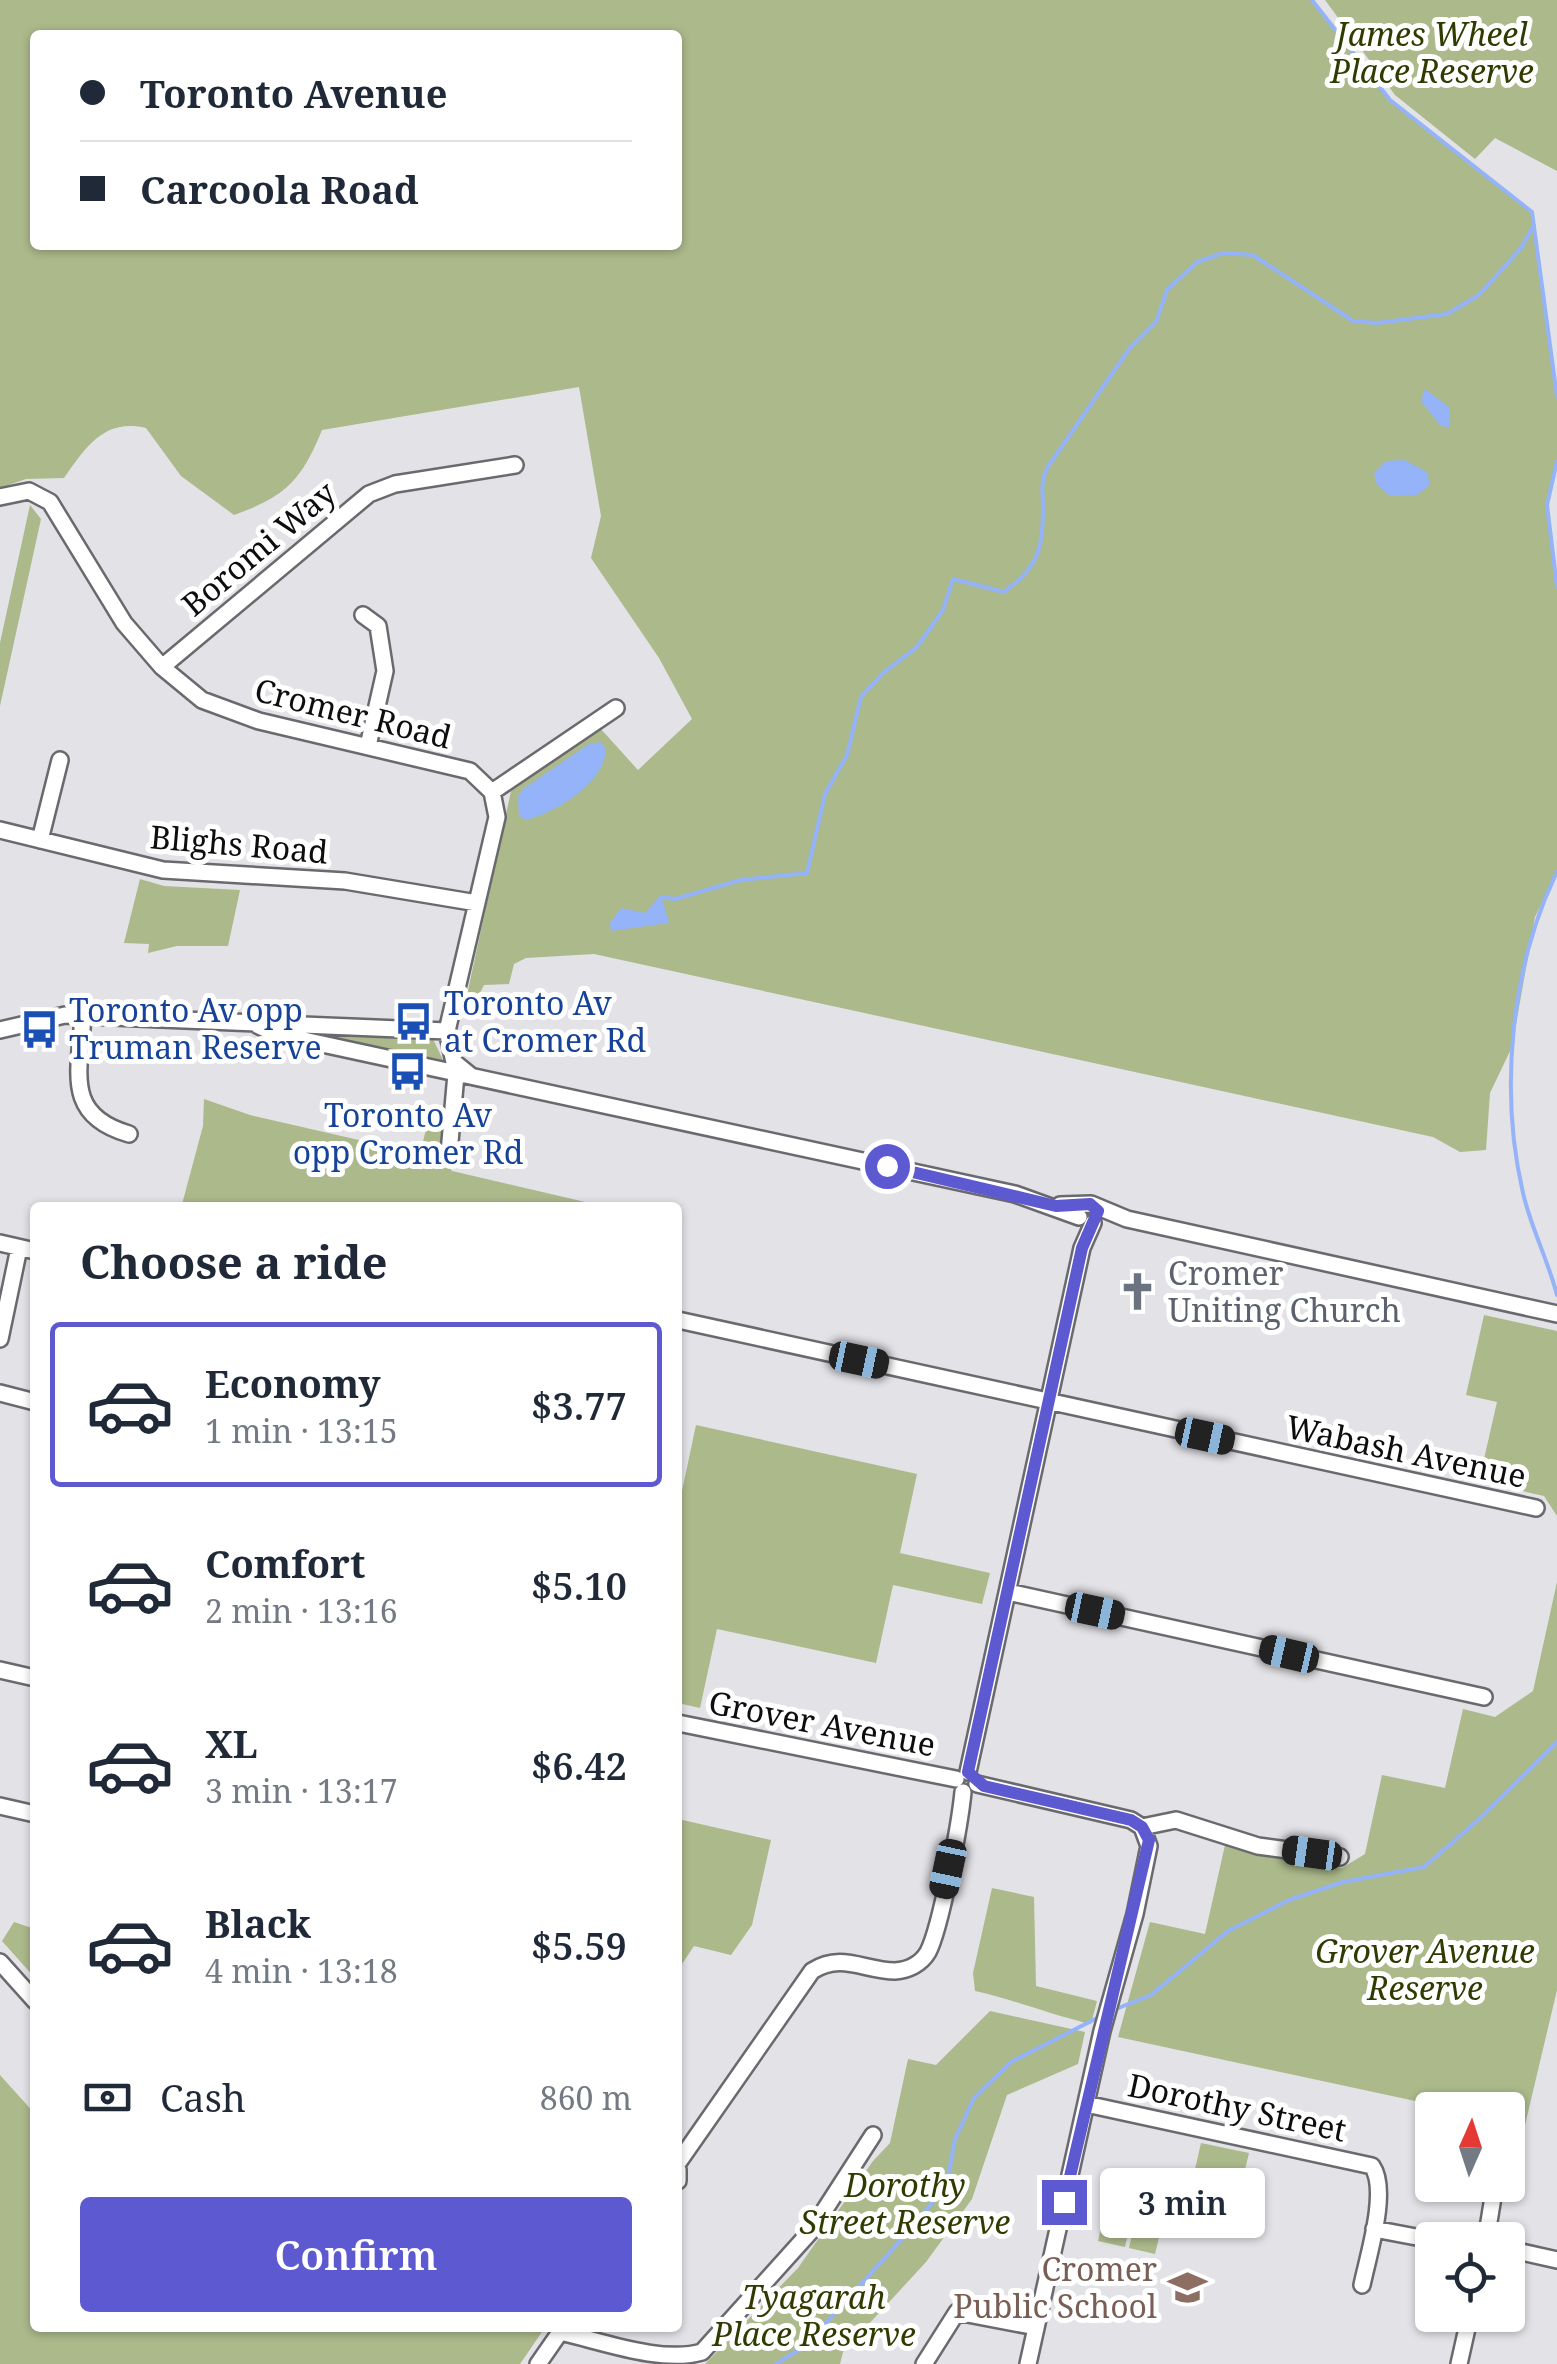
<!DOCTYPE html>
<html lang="en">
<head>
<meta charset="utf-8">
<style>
	:root { --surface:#fff; --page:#f2f2f3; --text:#1f2937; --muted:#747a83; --line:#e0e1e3; --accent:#5c59d1 }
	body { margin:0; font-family:"Noto Serif",serif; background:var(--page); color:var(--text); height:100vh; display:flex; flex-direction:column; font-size:38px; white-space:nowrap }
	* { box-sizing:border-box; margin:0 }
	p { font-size:32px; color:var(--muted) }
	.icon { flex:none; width:55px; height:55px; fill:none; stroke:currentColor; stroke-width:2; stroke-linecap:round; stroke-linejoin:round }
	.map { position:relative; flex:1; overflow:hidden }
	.drawer { position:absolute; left:30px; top:1202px; width:652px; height:1130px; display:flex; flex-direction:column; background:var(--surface); border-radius:10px; box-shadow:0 2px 8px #0004 }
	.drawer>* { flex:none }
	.hud { position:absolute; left:30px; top:30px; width:652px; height:220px; border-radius:10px; box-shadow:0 2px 8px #0004; display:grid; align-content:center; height:220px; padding:0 50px; background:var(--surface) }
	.needle { width:65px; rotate:3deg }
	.buttons { position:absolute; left:1415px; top:2092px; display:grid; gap:20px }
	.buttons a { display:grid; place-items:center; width:110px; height:110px; border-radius:10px; background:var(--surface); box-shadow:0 2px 8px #0004; font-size:50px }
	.end { position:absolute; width:45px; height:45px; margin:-22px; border:12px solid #5c59d1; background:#fff; box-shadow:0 0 0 5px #fff }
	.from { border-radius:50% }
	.bubble { position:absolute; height:70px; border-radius:10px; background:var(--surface); box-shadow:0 2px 8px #0004; font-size:32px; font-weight:600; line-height:70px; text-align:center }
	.car { position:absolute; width:30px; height:60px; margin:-30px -15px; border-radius:12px; box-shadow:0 0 8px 2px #0007; background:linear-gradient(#222 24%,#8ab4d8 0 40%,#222 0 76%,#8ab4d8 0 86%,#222 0) }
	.hud b { display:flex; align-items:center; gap:35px; height:95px; font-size:38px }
	.hud b+b { border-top:2px solid var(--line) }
	.hud i { width:25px; height:25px; background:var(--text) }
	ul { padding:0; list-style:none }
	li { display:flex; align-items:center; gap:30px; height:165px; margin:0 20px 15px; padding:0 30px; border:5px solid transparent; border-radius:10px }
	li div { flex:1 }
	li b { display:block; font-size:38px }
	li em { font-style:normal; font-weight:600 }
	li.selected { border-color:var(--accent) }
	li>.icon { width:90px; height:90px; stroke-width:1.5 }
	h2 { padding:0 50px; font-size:45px; line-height:120px }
	.pay { display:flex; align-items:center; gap:25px; height:110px; padding:0 50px; font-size:38px }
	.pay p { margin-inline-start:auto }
	.action { display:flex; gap:20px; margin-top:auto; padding:20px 50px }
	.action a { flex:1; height:115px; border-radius:10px; background:var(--accent); color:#fff; font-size:40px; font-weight:600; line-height:115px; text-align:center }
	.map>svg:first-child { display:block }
</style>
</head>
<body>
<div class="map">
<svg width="1557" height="2364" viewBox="0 0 1557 2364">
	<rect width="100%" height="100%" fill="#e2e2e7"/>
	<path fill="#abb98b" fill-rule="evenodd" d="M0,0H1312L1390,100L1532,212L1557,397V461L1547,505L1557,587V872L1535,917L1512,1047L1490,1093L1486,1150L1460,1152L1433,1137L594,954L526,958L514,964L509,984L484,985L478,997L467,995L511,791L600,728L638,770L692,719L659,658L591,558L601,516L579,387L322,430C301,481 286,496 234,515L181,476L146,428C104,418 86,447 64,478L26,479L0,488ZM35,35H678V245H35Z
		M1325,0H1557V171L1495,138L1475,159L1395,95Z
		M30,505L41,519L0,706V643Z
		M140,879L164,886L240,890L228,946H177L148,953L149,944L124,943Z
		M274,1027L432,1037L443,1060L441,1065Z
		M204,1099L250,1115L420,1154L428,1121L448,1111L443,1157L452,1171L611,1208H181L203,1126Z
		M1484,1315L1557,1331V1516L1544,1496L1479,1481L1497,1402L1466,1395Z
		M696,1425L917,1474L900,1553L990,1573L982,1604L893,1585L876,1663L717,1629L700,1708L678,1703V1510Z
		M1557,1582V1990L1525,2125L1508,2121V2110H1457L1118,2037L1150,1922L1205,1934L1225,1845L1342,1868L1365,1854L1382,1775L1445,1788L1463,1709L1495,1717L1533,1691Z
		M678,1819L771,1840L752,1925L731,1955L694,1946L678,1970Z
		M992,1888L1034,1897L1036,1986L1097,2001L1091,2024C1051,2015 1016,2000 975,1991L973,1973Z
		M14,1922L35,1929V1978L2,1941Z
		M990,2011L1085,2032L1078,2064L1007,2095L972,2199L926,2262L843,2352L840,2364H705L798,2268L873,2161L890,2143L908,2059L936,2065Z
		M0,2075L35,2114V2328L544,2329L520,2364H0Z
		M1201,2143L1249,2153L1235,2211L1188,2200Z
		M1109,2191L1136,2197L1125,2247L1098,2241Z
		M1140,2198L1167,2204L1155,2254L1129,2248Z"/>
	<path fill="#94b3f8" d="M1425,389L1449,407L1450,428L1440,425L1421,401Z
		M1404,460L1427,472L1430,485L1417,495L1390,496L1377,485L1374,473L1386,461Z
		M600,742L606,748C606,782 557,812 526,820L519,816L518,797L523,789L589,744Z
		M661,895L669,923L611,931L610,923L621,908L645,913Z"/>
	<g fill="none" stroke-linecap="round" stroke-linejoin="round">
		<path stroke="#94b3f8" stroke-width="4" d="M1312,0L1390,100L1532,212L1557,397
			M1557,461L1547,505L1557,587
			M1557,872C1511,966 1499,1090 1523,1193C1531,1228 1548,1260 1557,1295
			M662,897L675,899L741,880L807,873L825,794L847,755L861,697L883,673L917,647L943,610L953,579L1004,592C1037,568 1043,551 1043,508C1043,492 1040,483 1047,468L1129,349L1156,322L1167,290L1197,262L1223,253L1253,255L1353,321L1377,323L1447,314L1479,295L1521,248L1534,225
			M1111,2011L1151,1995L1228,1931L1289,1900L1343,1882L1424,1867L1477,1821L1557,1742
			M776,2364L805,2346L920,2219L947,2182L955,2139L974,2098L1011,2062L1103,2015"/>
		<defs>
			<path id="minor" d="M0,497L29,491L50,502L124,623L162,667L202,700L259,721L470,771L492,792L497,817L447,1031L454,1062L470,1075
				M363,615L378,626L385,671L368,746
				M162,667L369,494L395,484L515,465
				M492,792L616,708
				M0,830L163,870L345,881L477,903
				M40,840L60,760
				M83,1015C80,1071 63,1115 129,1134
				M257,1025L276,1034L1015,1194L1079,1217
				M0,1030L65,1015L447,1031
				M449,1153L456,1074
				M1060,1205L1091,1204L1127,1219L1557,1314
				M0,1243L35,1251
				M678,1320L1536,1508
				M0,1339L19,1248
				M0,1393L35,1402
				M1008,1592L1484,1697
				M0,1670L35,1678
				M678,1723L956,1779
				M968,1772L1082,1248L1093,1223
				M977,1784L1131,1820L1142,1827L1176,1820L1258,1846L1340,1857
				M0,1806L35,1814
				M0,1962L35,2001
				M1086,2104L1372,2166C1389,2190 1368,2256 1362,2285
				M678,2163L812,1971C842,1952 864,1971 895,1971C908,1970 921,1964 928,1952C941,1927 960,1823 963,1792
				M678,2169V2181
				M1374,2229L1432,2240
				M1486,2240L1495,2185
				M1508,2249L1557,2260
				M560,2332C601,2341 662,2364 702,2352L811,2231L873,2135
				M538,2364L563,2328
				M924,2364L957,2312L1036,2327
				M1028,2364L1102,2031L1135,1914L1149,1846L1142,1827
				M1459,2364L1470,2315"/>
		</defs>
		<use href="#minor" stroke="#6a696e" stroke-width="20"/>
		<use href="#minor" stroke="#fff" stroke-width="15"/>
	</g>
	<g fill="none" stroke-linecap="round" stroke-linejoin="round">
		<path stroke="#5c59d1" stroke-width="12" d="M887,1166L1056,1206L1090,1204L1098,1211L1082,1248L968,1772L984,1786L1131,1820L1142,1827L1149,1840L1064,2202"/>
	</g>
	<defs>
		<symbol id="bus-bare" viewBox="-9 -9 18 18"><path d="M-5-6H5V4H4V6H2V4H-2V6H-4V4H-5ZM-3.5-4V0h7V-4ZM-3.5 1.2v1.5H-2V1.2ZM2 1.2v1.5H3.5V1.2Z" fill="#1a4fb4" stroke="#fff" stroke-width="2.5" paint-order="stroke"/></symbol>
		<symbol id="church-bare" viewBox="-9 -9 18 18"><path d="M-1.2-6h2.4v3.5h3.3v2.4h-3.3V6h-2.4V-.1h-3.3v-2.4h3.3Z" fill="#6b7280" stroke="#fff" stroke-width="2.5" paint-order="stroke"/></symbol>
		<symbol id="school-bare" viewBox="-9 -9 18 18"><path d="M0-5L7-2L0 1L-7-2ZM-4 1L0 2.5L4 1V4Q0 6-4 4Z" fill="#8d6e63" stroke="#fff" stroke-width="2.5" paint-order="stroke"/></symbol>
	</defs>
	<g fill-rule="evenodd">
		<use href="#bus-bare" x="386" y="994" width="55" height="55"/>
		<use href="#bus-bare" x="12" y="1002" width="55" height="55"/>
		<use href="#bus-bare" x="380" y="1044" width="55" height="55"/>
		<use href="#church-bare" x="1110" y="1264" width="55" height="55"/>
		<use href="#school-bare" x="1160" y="2260" width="55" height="55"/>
	</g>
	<g text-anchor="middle" stroke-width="10" stroke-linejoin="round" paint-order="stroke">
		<g font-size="32" font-style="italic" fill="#2f3b00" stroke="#fff">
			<text x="1432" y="46">James Wheel<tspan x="1432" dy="37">Place Reserve</tspan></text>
			<text x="1425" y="1963">Grover Avenue<tspan x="1425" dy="37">Reserve</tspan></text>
			<text x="905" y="2197">Dorothy<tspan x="905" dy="37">Street Reserve</tspan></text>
			<text x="814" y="2309">Tyagarah<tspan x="814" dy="37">Place Reserve</tspan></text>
		</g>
		<g font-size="32" fill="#0d0d0f" stroke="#fff">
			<text transform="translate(259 549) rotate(-40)" y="11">Boromi Way</text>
			<text transform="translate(353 714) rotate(14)" y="11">Cromer Road</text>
			<text transform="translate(239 845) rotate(5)" y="11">Blighs Road</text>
			<text transform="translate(1406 1452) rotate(12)" y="11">Wabash Avenue</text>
			<text transform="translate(822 1724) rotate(11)" y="11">Grover Avenue</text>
			<text transform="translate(1237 2108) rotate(12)" y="11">Dorothy Street</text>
		</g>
		<g font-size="32" fill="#164399" stroke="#fff" text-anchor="start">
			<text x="444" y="1015">Toronto Av<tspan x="444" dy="37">at Cromer Rd</tspan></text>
			<text x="69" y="1022">Toronto Av opp<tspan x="69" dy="37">Truman Reserve</tspan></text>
			<text x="408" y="1127" text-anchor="middle">Toronto Av<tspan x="408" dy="37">opp Cromer Rd</tspan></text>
		</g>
		<g font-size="32" fill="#5b616d" stroke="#fff" text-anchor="start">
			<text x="1168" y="1285">Cromer<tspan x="1168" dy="37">Uniting Church</tspan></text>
		</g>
		<g font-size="32" fill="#785e54" stroke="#fff" text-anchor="end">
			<text x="1157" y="2281">Cromer<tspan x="1157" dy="37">Public School</tspan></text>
		</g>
	</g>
</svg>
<div class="buttons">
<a><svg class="needle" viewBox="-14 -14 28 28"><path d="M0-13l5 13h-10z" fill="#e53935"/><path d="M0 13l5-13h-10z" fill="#747a83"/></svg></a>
<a><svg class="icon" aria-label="locate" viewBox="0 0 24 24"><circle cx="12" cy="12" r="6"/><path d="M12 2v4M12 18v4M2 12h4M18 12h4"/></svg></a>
</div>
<i class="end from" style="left:887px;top:1166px"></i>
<i class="end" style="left:1064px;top:2202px"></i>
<div class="bubble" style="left:1100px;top:2168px;width:165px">3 min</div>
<i class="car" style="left:859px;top:1360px;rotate:102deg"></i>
<i class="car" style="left:1205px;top:1436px;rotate:102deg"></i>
<i class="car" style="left:1095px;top:1611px;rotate:102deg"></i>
<i class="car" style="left:1289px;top:1654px;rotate:283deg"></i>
<i class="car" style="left:1312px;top:1853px;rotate:278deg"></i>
<i class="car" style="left:948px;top:1869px;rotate:192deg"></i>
<div class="hud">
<b><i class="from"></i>Toronto Avenue</b>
<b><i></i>Carcoola Road</b>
</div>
<section class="drawer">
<h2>Choose a ride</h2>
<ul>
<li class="selected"><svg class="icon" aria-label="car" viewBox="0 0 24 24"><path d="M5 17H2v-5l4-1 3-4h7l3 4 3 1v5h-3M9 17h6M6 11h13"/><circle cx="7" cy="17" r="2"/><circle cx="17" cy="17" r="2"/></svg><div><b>Economy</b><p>1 min · 13:15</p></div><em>$3.77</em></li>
<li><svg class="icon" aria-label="car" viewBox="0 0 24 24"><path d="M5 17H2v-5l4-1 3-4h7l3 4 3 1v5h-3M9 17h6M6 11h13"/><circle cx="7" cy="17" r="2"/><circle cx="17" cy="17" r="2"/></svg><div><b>Comfort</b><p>2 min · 13:16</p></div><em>$5.10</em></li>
<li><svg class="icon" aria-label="car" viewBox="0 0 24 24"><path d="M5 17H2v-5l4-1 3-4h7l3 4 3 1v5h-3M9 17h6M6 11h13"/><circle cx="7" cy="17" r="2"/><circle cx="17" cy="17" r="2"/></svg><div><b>XL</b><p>3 min · 13:17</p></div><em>$6.42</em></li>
<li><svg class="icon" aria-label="car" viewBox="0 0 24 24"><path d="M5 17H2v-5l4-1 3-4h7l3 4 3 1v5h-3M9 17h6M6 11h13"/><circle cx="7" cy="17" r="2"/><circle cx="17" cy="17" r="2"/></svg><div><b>Black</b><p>4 min · 13:18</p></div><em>$5.59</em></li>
</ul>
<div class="pay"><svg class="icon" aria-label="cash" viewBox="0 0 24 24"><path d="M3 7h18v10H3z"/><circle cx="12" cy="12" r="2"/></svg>Cash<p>860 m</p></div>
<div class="action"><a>Confirm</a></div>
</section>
</div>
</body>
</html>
